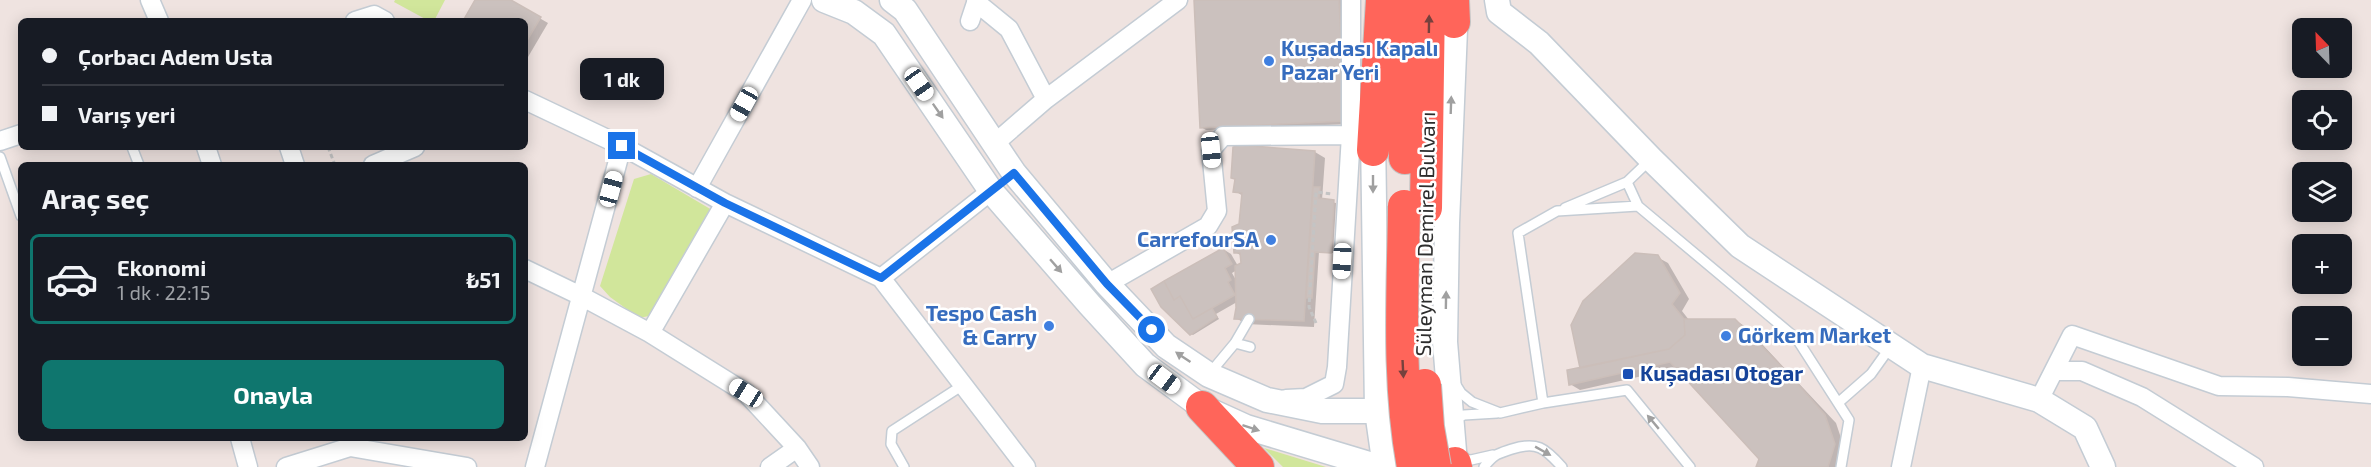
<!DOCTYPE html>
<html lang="tr">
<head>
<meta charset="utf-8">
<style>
	:root { --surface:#171b24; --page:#242831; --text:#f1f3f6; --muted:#9ea1a6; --line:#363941; --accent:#0f766e }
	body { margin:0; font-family:"Exo 2",sans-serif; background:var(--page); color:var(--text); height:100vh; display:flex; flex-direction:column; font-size:22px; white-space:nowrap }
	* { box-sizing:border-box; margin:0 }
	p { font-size:20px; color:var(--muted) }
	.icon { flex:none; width:33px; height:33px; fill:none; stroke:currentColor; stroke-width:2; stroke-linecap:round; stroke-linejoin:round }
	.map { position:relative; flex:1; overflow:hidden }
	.sheet { position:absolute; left:18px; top:162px; width:510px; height:279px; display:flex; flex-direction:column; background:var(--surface); border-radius:9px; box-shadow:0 3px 15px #0003 }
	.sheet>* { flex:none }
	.banner { position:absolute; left:18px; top:18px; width:510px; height:132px; border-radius:9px; box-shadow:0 3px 15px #0003; display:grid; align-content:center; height:132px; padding:0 24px; background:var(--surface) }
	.needle { width:39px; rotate:337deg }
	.tools { position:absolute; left:2292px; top:18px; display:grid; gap:12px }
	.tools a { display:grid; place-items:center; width:60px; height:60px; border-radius:9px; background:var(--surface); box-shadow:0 3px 15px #0003; font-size:30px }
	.end { position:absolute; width:27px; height:27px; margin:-14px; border:8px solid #1a73e8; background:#fff; box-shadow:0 0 0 3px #fff }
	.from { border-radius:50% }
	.bubble { position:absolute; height:42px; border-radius:9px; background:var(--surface); box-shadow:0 3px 15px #0003; font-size:20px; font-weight:700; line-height:42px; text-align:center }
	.car { position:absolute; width:18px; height:36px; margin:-18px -9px; border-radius:8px; box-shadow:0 0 4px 2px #0007; background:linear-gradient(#fff 24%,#345 0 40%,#fff 0 76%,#345 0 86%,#fff 0) }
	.banner b { display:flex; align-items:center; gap:21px; height:57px; font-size:22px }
	.banner b+b { border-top:2px solid var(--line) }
	.banner i { width:15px; height:15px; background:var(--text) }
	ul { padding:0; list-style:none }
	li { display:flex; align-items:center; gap:18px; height:90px; margin:0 12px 9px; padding:0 12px; border:3px solid var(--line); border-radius:9px }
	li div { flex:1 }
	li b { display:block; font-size:22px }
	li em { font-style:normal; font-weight:700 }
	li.on { border-color:var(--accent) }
	li>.icon { width:54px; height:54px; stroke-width:1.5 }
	h2 { padding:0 24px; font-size:27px; line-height:72px }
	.action { display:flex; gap:12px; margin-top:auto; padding:12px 24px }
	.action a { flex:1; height:69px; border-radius:9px; background:var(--accent); color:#fff; font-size:24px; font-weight:700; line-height:69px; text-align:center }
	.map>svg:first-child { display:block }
</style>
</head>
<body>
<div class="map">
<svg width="2371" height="467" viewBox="0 0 2371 467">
	<rect width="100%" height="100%" fill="#efe3e0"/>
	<path fill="#d1e69b" d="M395,0H445L434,21H429L394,2Z
		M651,174L712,210L654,315L639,318L610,297L600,286L634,179Z
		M1264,448L1326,467H1283Z"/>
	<path fill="#0003" fill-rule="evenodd" d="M477,0H508L548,23L528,57L525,55V21H466Z
		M1196,0H1344L1350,124L1206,130L1201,127Z
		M1315,152L1325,158L1322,200L1336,203L1333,253L1319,252L1314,327L1246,324L1236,318L1237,302L1216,314L1219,319L1193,335L1191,334L1223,249L1231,254L1238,266L1243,264L1242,256L1235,252L1241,225L1243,196L1235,191L1236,180L1232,178ZM1237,270V282L1232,273Z
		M1657,257L1668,263L1689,299L1682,311L1689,320H1735L1746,327L1836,423L1845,450L1840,467H1757L1761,459L1678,368L1580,390L1570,384L1582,370Z"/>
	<path fill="#cbc1be" stroke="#cbbeb9" stroke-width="1.5" d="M475,0H511L541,17L525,44V21H463Z
		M1194,0H1339L1345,121L1200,128Z
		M1240,145L1315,151L1304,321L1234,319L1236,308L1235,266L1241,263L1240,253H1234L1232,227L1239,224L1242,193L1233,192L1235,179L1231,178L1233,147Z
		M1313,187H1320L1319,198L1334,200L1331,253L1315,252L1312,298H1306Z
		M1223,248L1232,264L1225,268L1231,280L1228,282L1235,295L1193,319L1180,296L1174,300L1164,281Z
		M1635,253L1658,255L1680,293L1672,304L1684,319L1685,335L1669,349L1580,368L1571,325L1583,301Z
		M1164,281L1174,300L1180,296L1193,319L1212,308L1217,317L1190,335L1161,307L1151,289Z
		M1684,319H1735L1791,376L1825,415L1835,444L1828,467H1756L1759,459L1670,362L1569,385L1567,370L1669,349L1685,335Z"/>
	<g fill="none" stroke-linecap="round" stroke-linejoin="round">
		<defs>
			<path id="lane" d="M132,147L139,165
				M0,157L21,216
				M1627,182L1638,206
				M1565,208L1627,182L1651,159
				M1235,343L1250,347
				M1210,373L1235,343L1249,319
				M1456,385L1461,393L1472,402L1500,413L1543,403L1627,390L1690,467
				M1543,403L1518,233L1557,211L1638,206L1797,339L1849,420L1841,467
				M1838,403L1871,374L1891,346
				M1452,420L1464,415L1497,413
				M1461,459L1471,460L1493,455
				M904,467L891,444L892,431L963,385
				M1484,467C1494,454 1497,454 1512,449C1537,441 1545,448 1562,467"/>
			<path id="street" d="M150,0L159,21
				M976,2L1009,29L1046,99
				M355,21L374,15L385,21
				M970,21L977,0
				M525,100L622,146L725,203L881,278L991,191
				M0,141L21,134
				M994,144L1046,99L1178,0
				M206,147L212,165
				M289,147L295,165
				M373,165L415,147
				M697,188L802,0
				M525,269L581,296L650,333L746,393L797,448L810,467
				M881,278L1026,467
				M1107,284L1208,226L1217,211L1211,150L1223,136L1351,135
				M650,333L725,203
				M2054,371H2082L2142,397L2254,467
				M1286,399L1306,398L1334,384L1337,367L1351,135V0
				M2039,400L2072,335L2219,386L2288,387L2371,394
				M240,438L248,467
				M286,467L350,447L467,467
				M535,467L622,146
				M770,467L797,448
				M1901,467L1922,366"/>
			<path id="secondary" d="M824,0L854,12L884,34L991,191L1090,305L1145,365L1202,407L1246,427L1379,467
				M892,0L905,10L1014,173L1107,284L1166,346L1209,375L1267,400L1322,411H1377L1414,418L1451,416
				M1497,0L1499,12L1539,43L1651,159L1740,246L1922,366L2039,400L2085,428L2103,467
				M1373,134L1377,411L1385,467
				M1450,467L1455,463L1445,342L1447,223L1456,5"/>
			<path id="highway" d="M1453,0L1454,22
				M1373,150L1382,0
				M1405,158L1406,0
				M1426,208L1429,0
				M1202,407L1258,467
				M1455,463L1456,467"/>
		</defs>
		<use href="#lane" stroke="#c4ccd4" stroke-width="12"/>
		<use href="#street" stroke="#c4ccd4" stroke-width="21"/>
		<use href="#secondary" stroke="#c4ccd4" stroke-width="27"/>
		<use href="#highway" stroke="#c4c4c4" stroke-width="34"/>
		<path stroke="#c4c4c4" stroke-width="3" stroke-dasharray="4.5 3" stroke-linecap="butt" d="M328,147L335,165
			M1316,323L1309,307L1316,192L1332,194"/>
		<use href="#lane" stroke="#fff" stroke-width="9"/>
		<use href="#street" stroke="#fff" stroke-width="18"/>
		<use href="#secondary" stroke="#fff" stroke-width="24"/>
		<use href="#highway" stroke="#ff655a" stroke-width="32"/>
		<defs>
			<path id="highway-bridge" d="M1404,206C1403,292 1397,381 1413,467
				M1425,385L1428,427L1435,467"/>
		</defs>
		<use href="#highway-bridge" stroke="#c4c4c4" stroke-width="34" stroke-linecap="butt"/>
		<use href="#highway-bridge" stroke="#ff655a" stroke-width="32"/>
	</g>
	<defs><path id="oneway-solid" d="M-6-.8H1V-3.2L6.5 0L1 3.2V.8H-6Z" transform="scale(1.5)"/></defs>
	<g fill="#76413d">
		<use href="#oneway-solid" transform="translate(1429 24) rotate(-89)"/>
		<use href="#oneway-solid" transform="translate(1403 369) rotate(87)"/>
	</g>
	<g fill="#a0a0a0">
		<use href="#oneway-solid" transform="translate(1451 105) rotate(-88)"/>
		<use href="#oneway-solid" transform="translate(938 111) rotate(55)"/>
		<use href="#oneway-solid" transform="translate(1373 184) rotate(90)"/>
		<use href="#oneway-solid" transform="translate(1056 266) rotate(49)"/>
		<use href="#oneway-solid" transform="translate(1446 300) rotate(-89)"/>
		<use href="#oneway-solid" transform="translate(1183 357) rotate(-146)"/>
		<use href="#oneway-solid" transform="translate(1653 422) rotate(-130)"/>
		<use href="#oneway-solid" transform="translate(1251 428) rotate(18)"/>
		<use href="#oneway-solid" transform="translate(1543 451) rotate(29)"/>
	</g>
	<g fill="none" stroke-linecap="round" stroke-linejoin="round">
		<path stroke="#1a73e8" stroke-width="8" d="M622,146L725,203L881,278L1014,173L1107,284L1152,330"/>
	</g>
	<g fill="#3f7fe0" stroke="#fff" stroke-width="2">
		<circle cx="1269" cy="61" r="6"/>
		<circle cx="1271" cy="240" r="6"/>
		<circle cx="1049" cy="326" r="6"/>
		<circle cx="1726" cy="336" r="6"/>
	</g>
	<rect fill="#1a4fb4" stroke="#fff" stroke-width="2" x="1622" y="368" width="12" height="12" rx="3"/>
	<g text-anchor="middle" stroke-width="5" stroke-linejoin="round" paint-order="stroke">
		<g font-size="21" font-weight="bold" fill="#366cbe" stroke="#fff" text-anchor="start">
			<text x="1281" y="56">Kuşadası Kapalı<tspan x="1281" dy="24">Pazar Yeri</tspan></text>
			<text x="1259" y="247" text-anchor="end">CarrefourSA</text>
			<text x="1037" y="321" text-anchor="end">Tespo Cash<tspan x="1037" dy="24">&amp; Carry</tspan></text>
			<text x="1738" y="343">Görkem Market</text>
		</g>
		<g font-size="21" fill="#2d2d2d" stroke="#fff">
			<text transform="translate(1426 234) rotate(-89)" y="7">Süleyman Demirel Bulvarı</text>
		</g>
		<g font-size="21" font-weight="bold" fill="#164399" stroke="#fff" text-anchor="start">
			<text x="1640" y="381">Kuşadası Otogar</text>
		</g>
	</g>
</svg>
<div class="tools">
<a><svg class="needle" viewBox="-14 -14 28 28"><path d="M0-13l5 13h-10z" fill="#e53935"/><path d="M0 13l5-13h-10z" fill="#9ea1a6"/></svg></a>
<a><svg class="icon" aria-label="locate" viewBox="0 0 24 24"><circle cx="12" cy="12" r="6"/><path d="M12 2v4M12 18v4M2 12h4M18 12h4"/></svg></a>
<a><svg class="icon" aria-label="layers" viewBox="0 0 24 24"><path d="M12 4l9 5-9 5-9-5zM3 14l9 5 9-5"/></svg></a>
<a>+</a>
<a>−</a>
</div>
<i class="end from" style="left:1152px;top:330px"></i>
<i class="end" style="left:622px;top:146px"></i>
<div class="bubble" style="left:580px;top:58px;width:84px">1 dk</div>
<i class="car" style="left:919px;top:84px;rotate:145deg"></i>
<i class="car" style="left:744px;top:104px;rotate:209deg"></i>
<i class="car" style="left:1211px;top:150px;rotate:174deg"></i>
<i class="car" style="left:611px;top:189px;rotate:15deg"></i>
<i class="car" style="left:1342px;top:261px;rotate:183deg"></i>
<i class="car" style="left:1164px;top:379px;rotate:127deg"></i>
<i class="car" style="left:746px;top:393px;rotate:302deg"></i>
<div class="banner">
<b><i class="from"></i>Çorbacı Adem Usta</b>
<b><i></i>Varış yeri</b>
</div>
<section class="sheet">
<h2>Araç seç</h2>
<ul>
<li class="on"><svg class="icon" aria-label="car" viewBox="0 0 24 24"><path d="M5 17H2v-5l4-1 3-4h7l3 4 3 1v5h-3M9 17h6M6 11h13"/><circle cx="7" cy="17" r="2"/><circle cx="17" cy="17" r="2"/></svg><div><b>Ekonomi</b><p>1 dk · 22:15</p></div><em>₺51</em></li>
</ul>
<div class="action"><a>Onayla</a></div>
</section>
</div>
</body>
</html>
